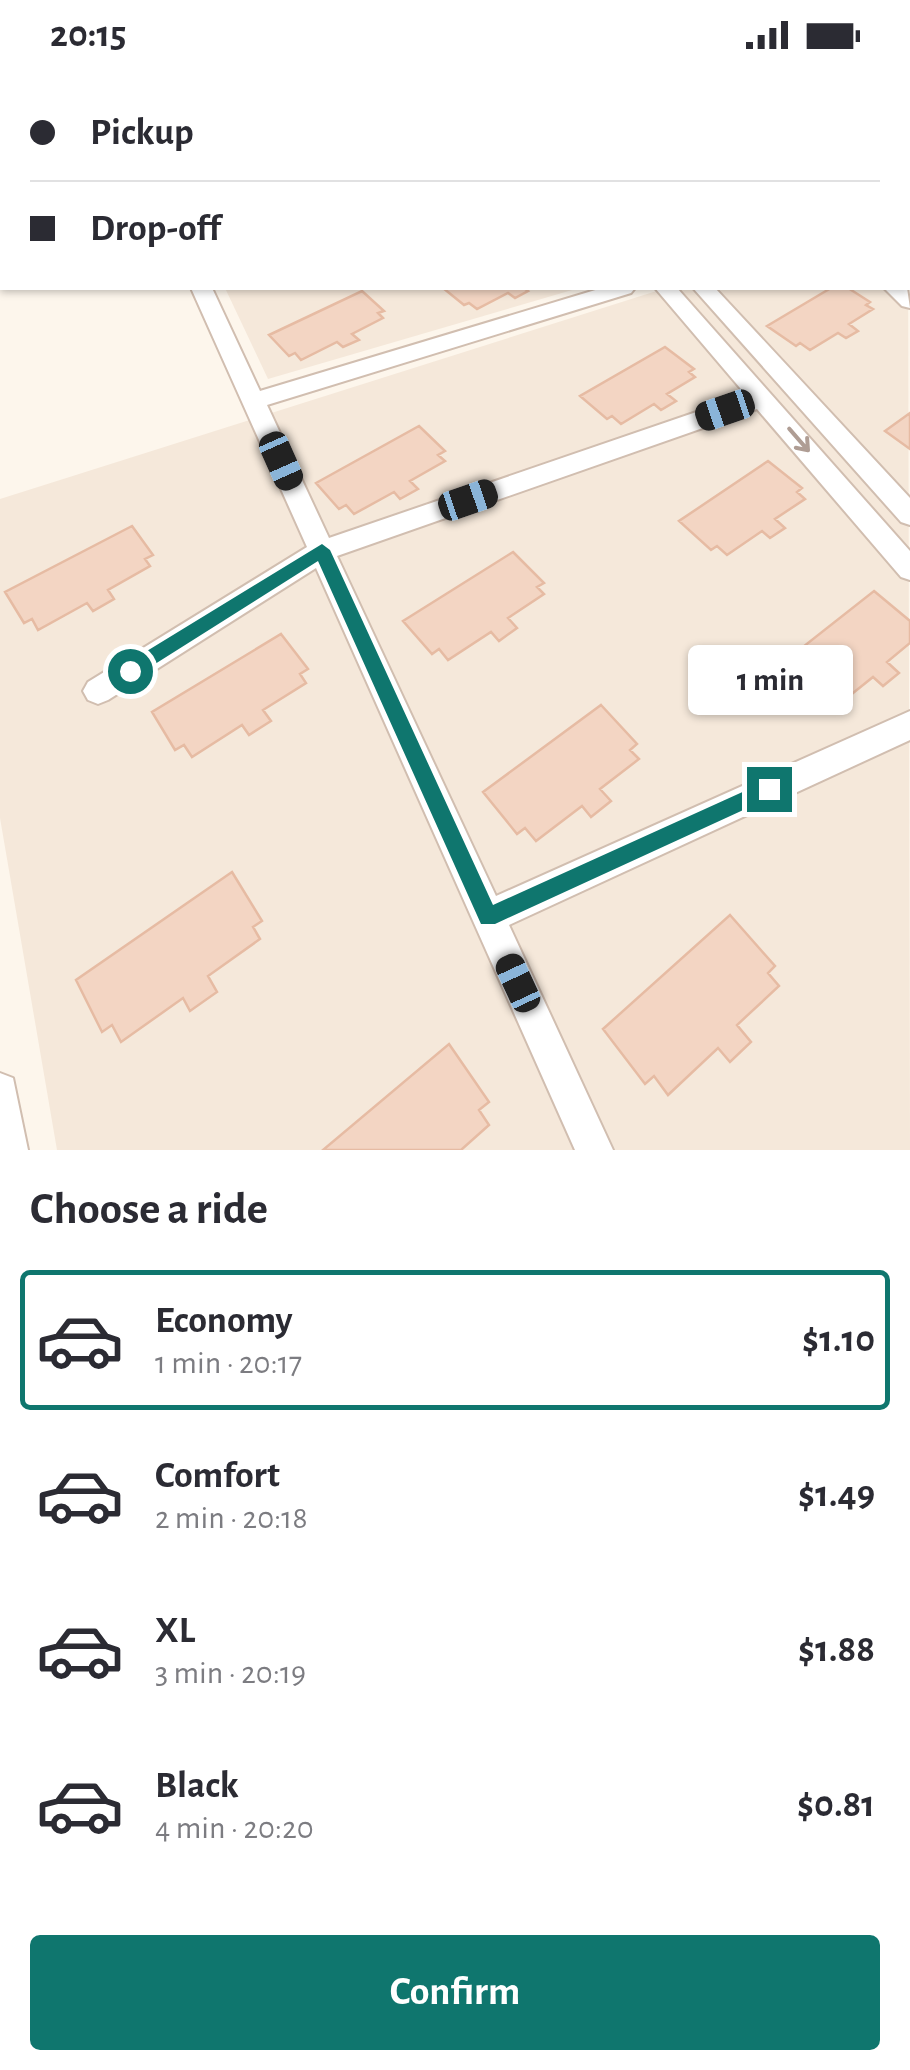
<!DOCTYPE html>
<html lang="en">
<head>
<meta charset="utf-8">
<style>
	:root { --surface:#fff; --page:#f7f7f7; --text:#2b2b33; --muted:#7c7c81; --line:#e1e1e2; --accent:#0f766e }
	body { margin:0; font-family:"Alegreya Sans",sans-serif; background:var(--page); color:var(--text); height:100vh; display:flex; flex-direction:column; font-size:38px; white-space:nowrap }
	* { box-sizing:border-box; margin:0 }
	p { font-size:32px; color:var(--muted) }
	.icon { flex:none; width:55px; height:55px; fill:none; stroke:currentColor; stroke-width:2; stroke-linecap:round; stroke-linejoin:round }
	.map { position:relative; height:1080px; overflow:hidden }
	.panel { display:flex; flex-direction:column; background:var(--surface); flex:1 }
	.panel>* { flex:none }
	.hud { position:absolute; left:0px; top:0px; width:910px; height:220px; box-shadow:0 2px 8px #0004; display:grid; align-content:center; height:220px; padding:0 30px; background:var(--surface) }
	.end { position:absolute; width:45px; height:45px; margin:-22px; border:12px solid #0f766e; background:#fff; box-shadow:0 0 0 5px #fff }
	.from { border-radius:50% }
	.bubble { position:absolute; height:70px; border-radius:10px; background:var(--surface); box-shadow:0 2px 8px #0004; font-size:32px; font-weight:600; line-height:70px; text-align:center }
	.car { position:absolute; width:30px; height:60px; margin:-30px -15px; border-radius:12px; box-shadow:0 0 8px 2px #0007; background:linear-gradient(#222 24%,#8ab4d8 0 40%,#222 0 76%,#8ab4d8 0 86%,#222 0) }
	.hud b { display:flex; align-items:center; gap:35px; height:95px; font-size:38px }
	.hud b+b { border-top:2px solid var(--line) }
	.hud i { width:25px; height:25px; background:var(--text) }
	ul { padding:0; list-style:none }
	li { display:flex; align-items:center; gap:30px; height:140px; margin:0 20px 15px; padding:0 10px; border:5px solid transparent; border-radius:10px }
	li div { flex:1 }
	li b { display:block; font-size:38px }
	li em { font-style:normal; font-weight:600 }
	li.current { border-color:var(--accent) }
	li>.icon { width:90px; height:90px; stroke-width:1.5 }
	h2 { padding:0 30px; font-size:45px; line-height:120px }
	.button { display:flex; gap:20px; margin-top:auto; padding:20px 30px }
	.button a { flex:1; height:115px; border-radius:10px; background:var(--accent); color:#fff; font-size:40px; font-weight:600; line-height:115px; text-align:center }
	.status { display:flex; justify-content:space-between; align-items:center; height:70px; padding:0 50px; background:var(--surface); direction:ltr }
	.status svg { height:28px; fill:currentColor }
	.map>svg:first-child { display:block }
</style>
</head>
<body>
<div class="status"><b>20:15</b><svg viewBox="0 0 49 12"><path d="M0 12V9h3v3zM5 12V6h3v6zM10 12V3h3v9zM15 12V0h3v12zM26 1h20v11H26zM47 4h2v5h-2z"/></svg></div>
<div class="map">
<svg width="910" height="1080" viewBox="0 0 910 1080">
	<rect width="100%" height="100%" fill="#fdf6ec"/>
	<path fill="#f5e8da" d="M124,0H910V76L908,2Z
		M908,145L910,1080H57L0,748V429L666,218H908Z
		M225,218H579L268,309Z"/>
	<path fill="#f3d5c3" stroke="#e6bba3" stroke-width="2.5" d="M443,218H524L528,221L515,228L508,223L477,239L469,233L464,235Z
		M831,218H848L870,232L866,235L873,239L849,254L858,261L846,268L838,263L810,280L800,273L796,276L767,256Z
		M362,221L384,241L378,243L383,248L352,264L359,270L343,277L337,272L301,290L295,283L289,286L269,265Z
		M665,277L694,299L689,302L695,307L667,324L676,331L661,340L654,334L621,354L612,346L607,349L580,326Z
		M910,343V379L885,361Z
		M419,356L445,381L438,385L445,391L410,411L418,419L400,429L394,422L354,444L346,435L339,439L316,413Z
		M768,391L802,418L797,422L805,429L775,449L785,458L770,468L762,461L727,485L717,476L711,480L679,451Z
		M132,456L153,485L145,489L150,496L108,520L114,529L93,541L87,533L38,560L32,549L24,553L5,522Z
		M513,482L544,513L537,517L544,524L508,548L517,558L499,571L491,562L448,590L439,579L432,584L403,551Z
		M874,521L910,551V573L887,592L899,603L883,616L873,607L837,636L824,625L818,630L780,595Z
		M281,564L308,599L300,604L306,613L263,640L271,651L249,665L242,655L192,687L184,675L175,680L152,642Z
		M601,635L637,674L630,680L639,689L600,719L611,731L591,747L582,736L536,771L525,758L517,764L483,722Z
		M232,802L262,851L253,857L260,869L208,906L217,922L190,941L183,928L121,972L112,955L102,962L76,910Z
		M730,845L775,896L768,903L779,916L737,955L751,972L730,992L718,978L668,1025L654,1006L645,1014L603,959Z
		M449,974L489,1032L479,1040L489,1055L461,1080H323Z"/>
	<g fill="none" stroke-linecap="round" stroke-linejoin="round">
		<defs>
			<path id="street" d="M95,0H111L112,2H96Z
				M415,0H432L433,2H416Z
				M640,0H657L658,2H641Z
				M858,0H877L878,2H859Z
				M897,0H910V6L896,2Z
				M908,26H910V38H908Z
				M908,124H910V136H908Z
				M191,218H212L260,321L602,218H635L631,223L267,335L329,468L746,325L655,218H677L910,481V510L901,507L757,339L337,486L496,826L910,641V670L509,855L613,1080H575L316,498L108,630L98,634L88,630L83,621L88,612L307,477Z
				M693,218H715L910,428V455L901,452Z
				M884,218H907L910,238L902,236Z
				M0,1003L13,1008L28,1080H0Z"/>
		</defs>
		<use href="#street" stroke="#d1beb0" stroke-width="4"/>
		<use href="#street" fill="#fff" fill-rule="evenodd"/>
	</g>
	<defs><path id="oneway-shaft" d="M-6 0H5M1.5-3L5.5 0L1.5 3" fill="none" stroke-width="1.6" stroke-linecap="round" stroke-linejoin="round" transform="scale(2.5)"/></defs>
	<use stroke="#af9d94" href="#oneway-shaft" transform="translate(799 370) rotate(49)"/>
	<path fill="#0f766e" d="M322,474L330,480L493,835L769,710L778,719L776,725L495,854H481L318,491L136,606L130,608L121,601L124,595Z"/>
</svg>
<i class="end from" style="left:130px;top:601px"></i>
<i class="end" style="left:769px;top:719px"></i>
<div class="bubble" style="left:688px;top:575px;width:165px">1 min</div>
<i class="car" style="left:725px;top:340px;rotate:251deg"></i>
<i class="car" style="left:281px;top:391px;rotate:156deg"></i>
<i class="car" style="left:468px;top:430px;rotate:71deg"></i>
<i class="car" style="left:518px;top:913px;rotate:335deg"></i>
<div class="hud">
<b><i class="from"></i>Pickup</b>
<b><i></i>Drop-off</b>
</div>
</div>
<section class="panel">
<h2>Choose a ride</h2>
<ul>
<li class="current"><svg class="icon" aria-label="car" viewBox="0 0 24 24"><path d="M5 17H2v-5l4-1 3-4h7l3 4 3 1v5h-3M9 17h6M6 11h13"/><circle cx="7" cy="17" r="2"/><circle cx="17" cy="17" r="2"/></svg><div><b>Economy</b><p>1 min · 20:17</p></div><em>$1.10</em></li>
<li><svg class="icon" aria-label="car" viewBox="0 0 24 24"><path d="M5 17H2v-5l4-1 3-4h7l3 4 3 1v5h-3M9 17h6M6 11h13"/><circle cx="7" cy="17" r="2"/><circle cx="17" cy="17" r="2"/></svg><div><b>Comfort</b><p>2 min · 20:18</p></div><em>$1.49</em></li>
<li><svg class="icon" aria-label="car" viewBox="0 0 24 24"><path d="M5 17H2v-5l4-1 3-4h7l3 4 3 1v5h-3M9 17h6M6 11h13"/><circle cx="7" cy="17" r="2"/><circle cx="17" cy="17" r="2"/></svg><div><b>XL</b><p>3 min · 20:19</p></div><em>$1.88</em></li>
<li><svg class="icon" aria-label="car" viewBox="0 0 24 24"><path d="M5 17H2v-5l4-1 3-4h7l3 4 3 1v5h-3M9 17h6M6 11h13"/><circle cx="7" cy="17" r="2"/><circle cx="17" cy="17" r="2"/></svg><div><b>Black</b><p>4 min · 20:20</p></div><em>$0.81</em></li>
</ul>
<div class="button"><a>Confirm</a></div>
</section>
</body>
</html>
